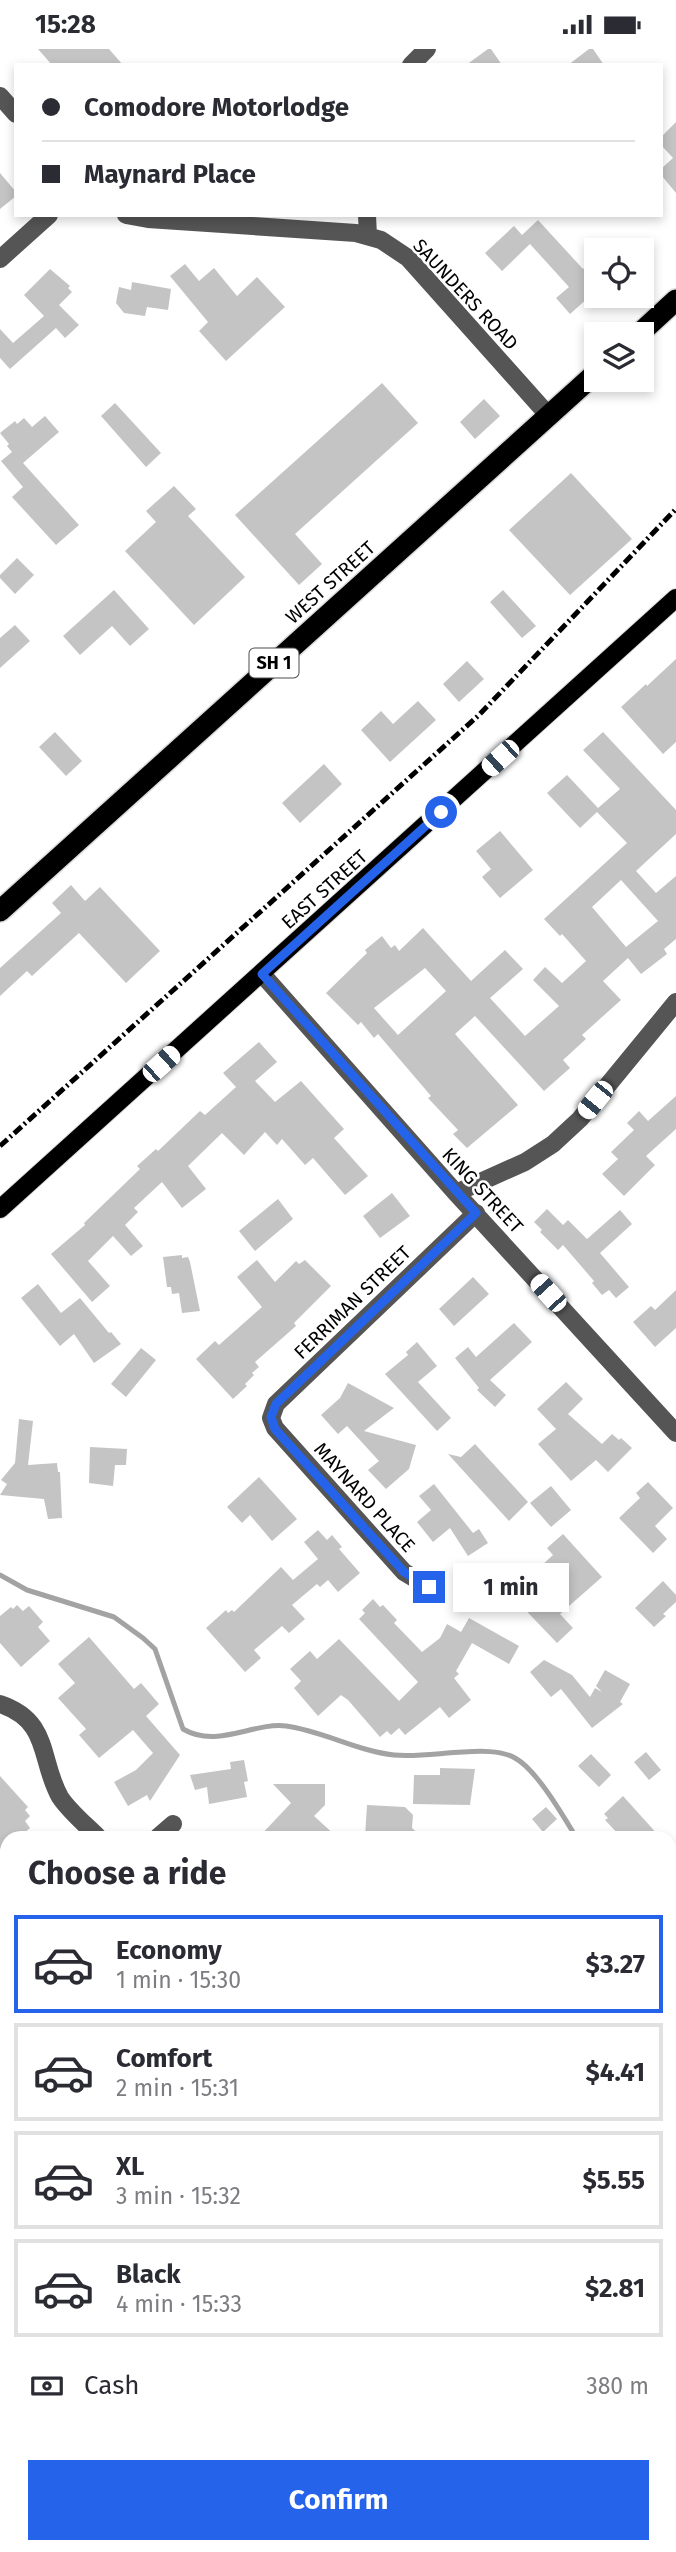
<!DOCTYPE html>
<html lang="en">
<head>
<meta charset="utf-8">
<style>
	:root { --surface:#fff; --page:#f7f7f7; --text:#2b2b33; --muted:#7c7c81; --line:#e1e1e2; --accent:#2563eb }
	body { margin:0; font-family:"Fira Sans",sans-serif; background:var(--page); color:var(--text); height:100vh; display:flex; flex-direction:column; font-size:26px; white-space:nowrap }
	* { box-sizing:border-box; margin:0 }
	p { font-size:23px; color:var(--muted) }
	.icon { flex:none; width:38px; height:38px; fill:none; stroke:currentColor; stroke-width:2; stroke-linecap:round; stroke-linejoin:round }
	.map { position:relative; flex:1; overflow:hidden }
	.panel { position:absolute; left:0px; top:1782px; width:677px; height:723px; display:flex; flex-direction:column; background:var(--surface); border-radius:21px 21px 0 0; box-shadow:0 4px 10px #0003 }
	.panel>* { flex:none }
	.guide { position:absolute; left:14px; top:14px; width:649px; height:154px; border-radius:0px; box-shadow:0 4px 10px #0003; display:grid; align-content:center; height:154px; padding:0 28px; background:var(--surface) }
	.fabs { position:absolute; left:584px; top:189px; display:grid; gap:14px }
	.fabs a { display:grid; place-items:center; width:70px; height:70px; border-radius:0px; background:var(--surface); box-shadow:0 4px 10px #0003; font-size:35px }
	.end { position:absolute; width:32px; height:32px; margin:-16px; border:9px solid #2563eb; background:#fff; box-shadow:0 0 0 4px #fff }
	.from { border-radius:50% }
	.bubble { position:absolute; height:49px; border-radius:0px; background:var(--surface); box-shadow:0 4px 10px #0003; font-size:23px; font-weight:700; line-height:49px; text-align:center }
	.car { position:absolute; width:21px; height:42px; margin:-21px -10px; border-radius:9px; box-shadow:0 0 5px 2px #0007; background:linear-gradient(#fff 24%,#345 0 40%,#fff 0 76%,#345 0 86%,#fff 0) }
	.guide b { display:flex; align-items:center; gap:24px; height:66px; font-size:26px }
	.guide b+b { border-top:2px solid var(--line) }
	.guide i { width:18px; height:18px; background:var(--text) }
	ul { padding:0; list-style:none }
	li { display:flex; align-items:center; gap:21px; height:98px; margin:0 14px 10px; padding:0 14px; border:4px solid var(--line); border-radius:0px }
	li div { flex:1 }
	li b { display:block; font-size:26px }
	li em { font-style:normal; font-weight:700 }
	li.selected { border-color:var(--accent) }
	li>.icon { width:63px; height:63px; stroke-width:1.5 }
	h2 { padding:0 28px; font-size:32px; line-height:84px }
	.pay { display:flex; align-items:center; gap:18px; height:77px; padding:0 28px; font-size:26px }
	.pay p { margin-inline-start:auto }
	.cta { display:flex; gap:14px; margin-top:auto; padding:14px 28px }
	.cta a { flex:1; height:80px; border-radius:0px; background:var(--accent); color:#fff; font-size:28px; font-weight:700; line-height:80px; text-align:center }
	.status { display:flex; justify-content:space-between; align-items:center; height:49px; padding:0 35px; background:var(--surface); direction:ltr }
	.status svg { height:19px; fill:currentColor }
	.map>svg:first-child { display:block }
</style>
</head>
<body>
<div class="status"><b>15:28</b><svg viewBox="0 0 49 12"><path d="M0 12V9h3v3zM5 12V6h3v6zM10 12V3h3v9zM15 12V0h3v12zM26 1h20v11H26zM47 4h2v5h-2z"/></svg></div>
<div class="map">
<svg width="676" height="2503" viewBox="0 0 676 2503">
	<rect width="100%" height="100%" fill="#fff"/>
	<path fill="#dcdcdc" d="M0,2414L7,2422V2497H75L80,2503H0Z"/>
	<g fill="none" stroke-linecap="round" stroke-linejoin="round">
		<path stroke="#a3a3a3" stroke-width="5" d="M0,1526L27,1541L114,1568L143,1589L155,1600L183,1680C217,1700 253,1673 286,1677C323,1682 357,1702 394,1706C417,1708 440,1704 463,1703C479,1702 501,1701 515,1709C537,1721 563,1767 576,1788
			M670,1894L676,1900"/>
	</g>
	<path fill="#c4c4c4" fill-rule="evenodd" d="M38,0H109L123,16H52Z
		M488,0H491L502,16H466Z
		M589,0H593L604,16H568Z
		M676,73V144L662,127V119L673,109L662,97V87Z
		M0,124L16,143V147L0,160Z
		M538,171L583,220L588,215L597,225V241L570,265L556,249L569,238L530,195L502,222L485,204L514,177L522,186Z
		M185,215L199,232L214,219L237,247L257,228L285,258L226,312L199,282L208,273L170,227Z
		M50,220L70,237L68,239L72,243L59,256L79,276L65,289L56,279L10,320L0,309V280L13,294L44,267L24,246Z
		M132,233L171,240L168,261L147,258L145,267L124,264L116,254L119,238L131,241Z
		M382,334L418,374L295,485L322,515L299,536L235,466Z
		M484,350L500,367L475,390L460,373Z
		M115,354L161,404L146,418L101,367Z
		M45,367L59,383L23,414L79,476L56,496L12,448L23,438L1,412L12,403L7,397L9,395L0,384L15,372L17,375L24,369L32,378Z
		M571,424L632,490L570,546L509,481Z
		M174,437L196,460L188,467L245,528L194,576L125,502L156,473L146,462Z
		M17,509L34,526L15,545L0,529V526Z
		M114,541L149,580L130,597L112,577L80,606L63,587Z
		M503,541L536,577L522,589L490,553Z
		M15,576L30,592L0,619V589Z
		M676,610V693L663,705L621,658L646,635L647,637Z
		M467,612L484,630L459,653L443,635Z
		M418,652L436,671L390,713L361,681L381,662L393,675Z
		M55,683L82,712L66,727L39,698Z
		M603,683L676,761V785L636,822L656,844L676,827V890L664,900L667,905L641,925L628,909L603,932L621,951L582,986L586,990L563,1011L570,1019L544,1042L475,967L455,985L518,1056L467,1099L453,1085L458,1081L428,1049L431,1047L378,985L374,989L361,973L358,976L326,944L367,904L365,901L382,887L391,899L395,896L399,902L423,879L471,932L505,901L523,920L490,949L525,987L559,957L533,931L545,918L562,934L586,912L562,885L560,887L544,870L627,794L597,763L580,779L547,744L567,726L598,759L620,740L583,701ZM621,831L658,872L626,898L592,858ZM425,919L446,942L398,986L374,959Z
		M324,715L342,735L300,774L282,754Z
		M500,782L533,821L500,849L482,828L491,820L476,802Z
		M71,836L85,852L100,838L160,902L126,934L79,884L32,927L27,922L0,947V919L61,864L52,854Z
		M259,993L277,1013L255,1032L275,1053L301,1032L344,1080L334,1089L368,1127L345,1146L313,1109L305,1116L282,1090L277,1096L265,1083L244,1106L222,1084L188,1117L206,1140L182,1159L162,1133L134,1159L138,1163L125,1176L143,1197L131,1207L113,1187L88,1212L110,1237L92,1253L51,1205L85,1176L84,1174L140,1120L137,1117L156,1100L158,1102L200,1062L205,1066L236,1038L223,1024Z
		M676,1047V1080L646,1107L655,1116L624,1147L602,1125L618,1110L611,1103L634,1081L627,1074L639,1062L648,1072Z
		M392,1144L410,1167L380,1189L363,1167Z
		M278,1150L293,1170L255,1202L239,1182Z
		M547,1160L563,1176L568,1171L587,1190L620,1161L632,1175L600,1204L629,1238L616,1249L609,1241L602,1246L592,1234L594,1232L563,1196L558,1201L540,1183L542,1181L534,1173Z
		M182,1206V1209L188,1208L190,1213L200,1262L182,1264L179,1244L172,1245L171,1238H167L163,1208Z
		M257,1211L275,1233L296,1212L299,1215L305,1211L331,1237L294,1274L296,1277L255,1313L259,1318L252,1324L254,1326L245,1335L247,1337L233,1350L196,1310L215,1292L219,1296L262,1258L237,1228Z
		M473,1228L489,1245L454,1277L439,1260Z
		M38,1235L61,1264L80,1249L109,1284L111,1283L121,1295L94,1314L74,1285L60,1297L21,1249Z
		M676,1241V1279L655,1298L633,1273L651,1257L655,1261Z
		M514,1274L532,1293L490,1331L506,1346L495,1358L477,1341L479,1339L455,1309L468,1298L476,1308Z
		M417,1293L437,1317L418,1333L451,1369L437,1382L385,1325L408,1306L406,1303Z
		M141,1299L156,1311L126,1348L111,1335Z
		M566,1333L583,1350L568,1365L602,1395L612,1385L619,1391L621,1389L632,1399L608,1423L596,1411L571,1432L538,1395L556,1380L537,1360Z
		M348,1334L394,1359L364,1382L416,1396L409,1420L386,1440L368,1421L379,1412L347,1377L338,1385L321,1366L340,1349Z
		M19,1370L33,1372L28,1416L57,1414L58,1423H60L62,1469L48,1470L44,1450L0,1446L7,1435L1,1431L15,1414Z
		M475,1395L528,1453L509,1472L448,1405L461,1408Z
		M90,1398L127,1400L126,1416H115L113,1437L89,1434Z
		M259,1428L297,1470L272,1492L250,1466L242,1474L227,1458Z
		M648,1433L673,1459L655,1477L667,1490L653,1504L619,1469L640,1449L636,1444Z
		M434,1435L473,1484L479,1480L488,1494L468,1507L450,1479L433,1493L417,1473L431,1461L419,1447Z
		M551,1437L571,1461L551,1478L530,1454Z
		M318,1481L327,1491L332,1486L342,1498L339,1500L360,1524L338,1543L328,1531L320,1538L317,1535L292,1556L305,1570L289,1584L282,1577L254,1601L261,1609L245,1623L206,1579L226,1561L228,1564L232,1561L234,1563L281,1518L293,1531L318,1510L304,1493Z
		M563,1485L602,1528L560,1565L573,1579L557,1594L514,1549L506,1556L492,1540L520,1514L531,1526L553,1506L547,1499Z
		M663,1532L676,1546V1553L663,1565L666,1567L654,1578L635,1559Z
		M373,1550L380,1558L383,1556L397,1571L394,1574L422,1603L440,1589L447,1575L461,1583L469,1569L519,1597L509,1615L472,1594L456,1622L459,1625L454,1629L471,1651L449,1669L440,1658L405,1686L399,1679L391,1686L387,1682L380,1688L348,1651L341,1646L318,1667L294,1639L301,1632L290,1620L310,1602L317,1610L339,1590L399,1652L418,1633L359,1570L365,1564L362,1561Z
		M17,1556L23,1562L29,1557L43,1573L38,1578L50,1592L21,1618L0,1594V1567L11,1558L13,1560Z
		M89,1588L134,1640L141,1634L159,1655L146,1667L180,1706L150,1752L147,1746L128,1757L114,1733L136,1721L153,1704L133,1681L99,1709L79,1686L86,1680L58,1649L75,1634L58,1615Z
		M544,1611L572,1626L590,1648L595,1639L602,1643L596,1637L605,1621L630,1635L620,1653L623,1655L592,1679L561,1640L551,1648L530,1623Z
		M646,1703L661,1721L649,1731L634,1713Z
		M591,1705L611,1726L599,1738L578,1717Z
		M244,1711L248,1732L244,1733L247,1748L209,1755L207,1738L195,1741L190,1726L231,1720L230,1713Z
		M440,1719L475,1720L470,1756L413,1755L414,1726H440Z
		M0,1727L28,1758L25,1761L30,1767L25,1772L30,1779L20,1788H7V1794L0,1800Z
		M273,1735H325V1756L314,1767L337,1788H259L291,1754Z
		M623,1747L660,1788H621L605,1771L608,1769L604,1765Z
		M367,1756L405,1758L413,1766L412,1779L422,1788H365Z
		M546,1758L557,1770L543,1783L532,1770Z"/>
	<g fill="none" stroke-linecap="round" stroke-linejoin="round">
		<defs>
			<path id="major" d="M0,1160L676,549"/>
			<path id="highway" d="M639,285L676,251
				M0,862L597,323"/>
		</defs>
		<use href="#major" stroke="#dbdbdb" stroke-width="20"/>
		<use href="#highway" stroke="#dbdbdb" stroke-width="24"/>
		<path stroke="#555" stroke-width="18" d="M411,16L427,0
			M0,47L16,65
			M126,166L148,170L356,184L381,191L408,209L549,367
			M367,166L368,187
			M0,210L49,166
			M262,925L456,1144L676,1384
			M456,1144L525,1113L553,1095L580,1070L676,953
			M429,1538L404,1523L275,1379L271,1369L276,1355L476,1164
			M0,1655C51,1672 39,1711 60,1748C69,1762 86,1776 98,1788
			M158,1788L173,1775
			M0,1933L7,1926
			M670,2082L676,2077
			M0,2158L7,2165
			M305,2497L310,2503"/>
		<use href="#major" stroke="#000" stroke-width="18"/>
		<use href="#highway" stroke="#000" stroke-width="21"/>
		<path stroke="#000" stroke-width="5" stroke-dasharray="10 3.5 2 3.5" stroke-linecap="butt" d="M0,1097L479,666L676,460"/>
	</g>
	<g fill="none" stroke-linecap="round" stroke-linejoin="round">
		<path stroke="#2563eb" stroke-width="9" d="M429,1538L404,1523L275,1380L271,1368L276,1355L476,1164L262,925L441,763"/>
	</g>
	<g text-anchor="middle" stroke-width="5" stroke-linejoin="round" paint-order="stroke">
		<rect fill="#fff" stroke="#4c4c4c" stroke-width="2" x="249.5" y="599.5" width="49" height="29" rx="5"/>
		<g font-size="18" font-weight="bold" fill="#000">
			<text x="274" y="620">SH 1</text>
		</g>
		<g font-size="19" fill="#000" stroke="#fff">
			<text transform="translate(466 245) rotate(47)" y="7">SAUNDERS ROAD</text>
			<text transform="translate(330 533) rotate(-42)" y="7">WEST STREET</text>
			<text transform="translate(324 840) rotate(-42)" y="7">EAST STREET</text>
			<text transform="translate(483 1141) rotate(47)" y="7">KING STREET</text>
			<text transform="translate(352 1253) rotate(-44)" y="7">FERRIMAN STREET</text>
			<text transform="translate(365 1448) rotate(48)" y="7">MAYNARD PLACE</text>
		</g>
	</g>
</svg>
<div class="fabs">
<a><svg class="icon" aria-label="locate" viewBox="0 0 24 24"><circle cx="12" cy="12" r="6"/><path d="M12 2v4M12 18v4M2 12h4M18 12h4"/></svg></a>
<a><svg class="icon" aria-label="layers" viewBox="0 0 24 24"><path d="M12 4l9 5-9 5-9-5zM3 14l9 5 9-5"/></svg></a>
</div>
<i class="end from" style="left:441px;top:763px"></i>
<i class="end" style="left:429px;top:1538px"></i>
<div class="bubble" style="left:453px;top:1514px;width:116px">1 min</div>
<i class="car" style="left:500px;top:709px;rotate:228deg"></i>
<i class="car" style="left:161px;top:1015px;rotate:48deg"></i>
<i class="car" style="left:595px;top:1051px;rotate:219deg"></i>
<i class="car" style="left:548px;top:1244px;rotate:318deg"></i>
<div class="guide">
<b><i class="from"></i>Comodore Motorlodge</b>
<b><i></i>Maynard Place</b>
</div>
<section class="panel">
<h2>Choose a ride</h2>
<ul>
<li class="selected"><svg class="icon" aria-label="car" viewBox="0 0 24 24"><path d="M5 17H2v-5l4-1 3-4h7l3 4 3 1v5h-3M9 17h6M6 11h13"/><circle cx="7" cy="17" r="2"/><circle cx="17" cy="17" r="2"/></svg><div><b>Economy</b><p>1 min · 15:30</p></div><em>$3.27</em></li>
<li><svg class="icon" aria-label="car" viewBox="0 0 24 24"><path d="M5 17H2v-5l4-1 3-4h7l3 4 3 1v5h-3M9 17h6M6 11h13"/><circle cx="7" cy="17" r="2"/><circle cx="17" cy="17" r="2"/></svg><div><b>Comfort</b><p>2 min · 15:31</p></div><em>$4.41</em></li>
<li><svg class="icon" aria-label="car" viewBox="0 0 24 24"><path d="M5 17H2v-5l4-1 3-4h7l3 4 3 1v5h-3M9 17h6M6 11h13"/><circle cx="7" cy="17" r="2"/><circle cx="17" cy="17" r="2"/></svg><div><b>XL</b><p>3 min · 15:32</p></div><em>$5.55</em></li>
<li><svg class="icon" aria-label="car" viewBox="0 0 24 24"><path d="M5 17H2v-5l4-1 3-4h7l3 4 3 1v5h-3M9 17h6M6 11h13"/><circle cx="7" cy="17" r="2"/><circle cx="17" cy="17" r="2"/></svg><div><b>Black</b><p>4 min · 15:33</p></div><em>$2.81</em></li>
</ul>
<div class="pay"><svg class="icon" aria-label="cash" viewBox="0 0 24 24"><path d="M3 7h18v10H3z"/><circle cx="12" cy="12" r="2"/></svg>Cash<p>380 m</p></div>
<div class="cta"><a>Confirm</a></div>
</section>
</div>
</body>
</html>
